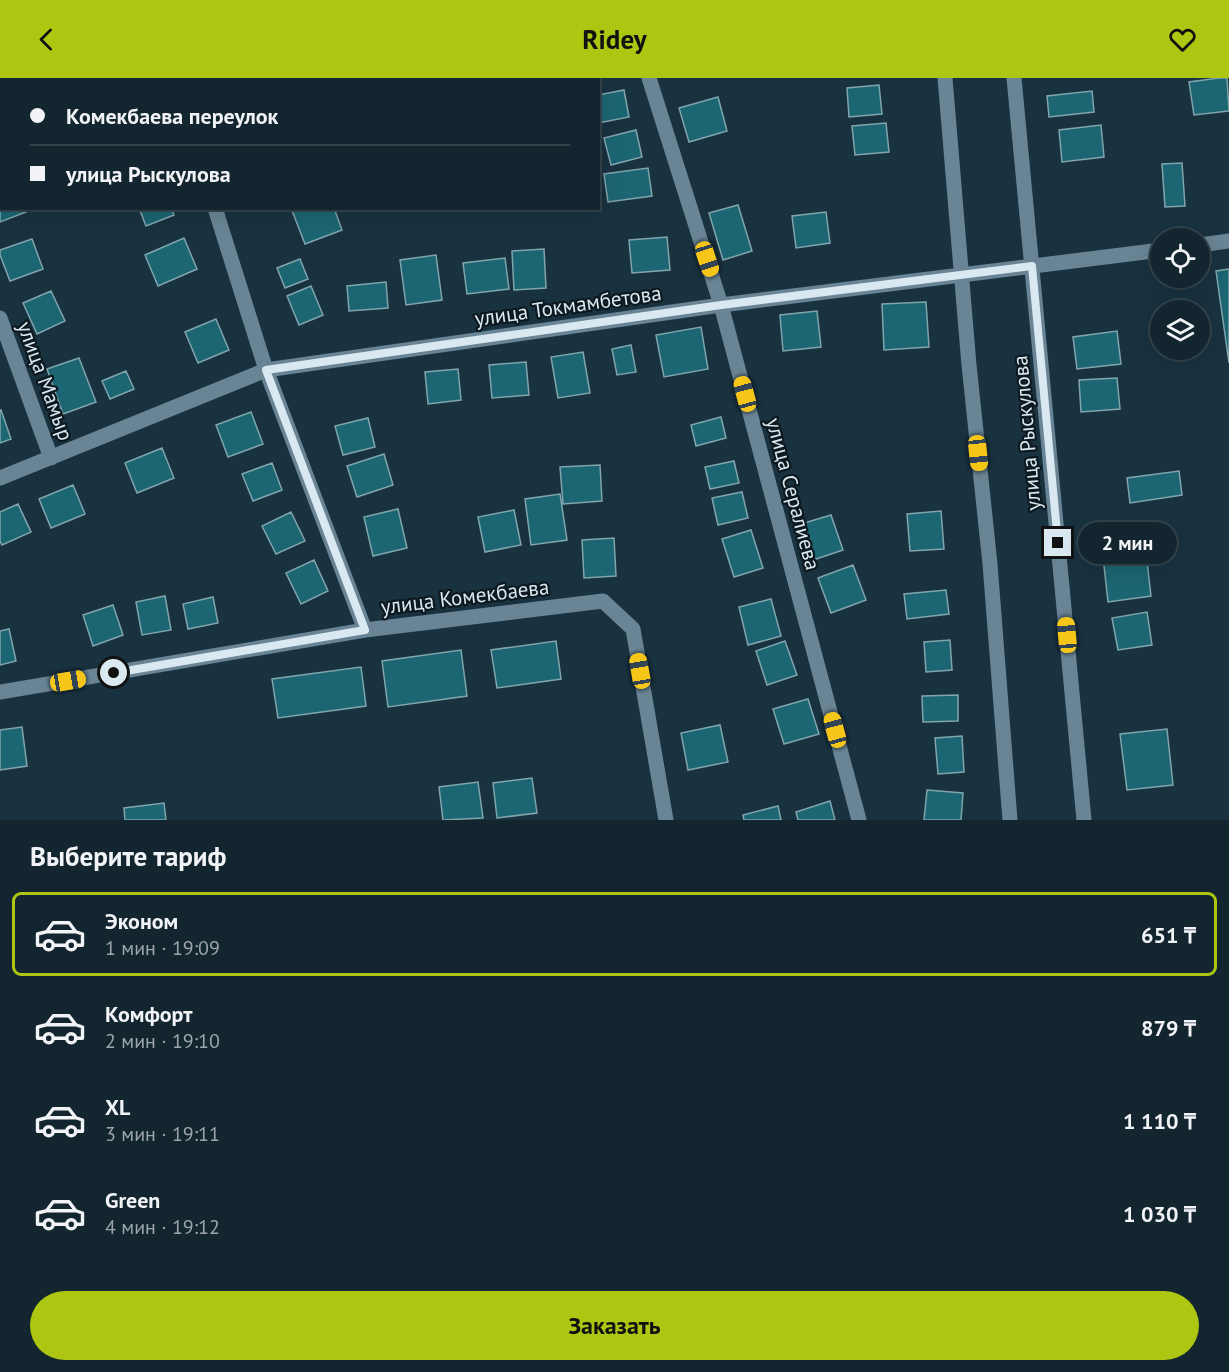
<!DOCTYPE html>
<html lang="ru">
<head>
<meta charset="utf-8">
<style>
	:root { --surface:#132630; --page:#1c2e38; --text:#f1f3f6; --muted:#9da5ab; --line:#32434c; --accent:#acc612 }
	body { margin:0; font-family:"PT Sans",sans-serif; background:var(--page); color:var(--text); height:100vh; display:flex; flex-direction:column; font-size:22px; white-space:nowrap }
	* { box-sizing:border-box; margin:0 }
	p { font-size:20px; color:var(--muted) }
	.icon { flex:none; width:33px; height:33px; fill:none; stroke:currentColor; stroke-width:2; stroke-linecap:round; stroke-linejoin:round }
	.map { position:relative; height:742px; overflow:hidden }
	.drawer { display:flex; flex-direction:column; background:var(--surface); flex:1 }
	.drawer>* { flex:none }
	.banner { position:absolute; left:0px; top:0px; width:600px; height:132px; box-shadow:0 6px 24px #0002,0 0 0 2px var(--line); display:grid; align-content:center; height:132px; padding:0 30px; background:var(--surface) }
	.tools { position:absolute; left:1150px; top:150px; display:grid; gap:12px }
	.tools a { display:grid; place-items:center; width:60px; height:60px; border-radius:50%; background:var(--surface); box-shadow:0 6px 24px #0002,0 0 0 2px var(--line); font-size:30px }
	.end { position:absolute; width:27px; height:27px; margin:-14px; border:8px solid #d9e8f1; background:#111; box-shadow:0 0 0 3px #111 }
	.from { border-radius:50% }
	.bubble { position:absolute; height:42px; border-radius:21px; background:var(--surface); box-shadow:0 6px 24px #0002,0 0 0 2px var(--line); font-size:20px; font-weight:800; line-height:42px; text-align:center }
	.car { position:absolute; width:18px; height:36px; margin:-18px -9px; border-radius:8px; box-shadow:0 0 4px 2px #0007; background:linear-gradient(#f5c518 24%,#345 0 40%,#f5c518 0 76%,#345 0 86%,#f5c518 0) }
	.banner b { display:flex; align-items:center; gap:21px; height:57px; font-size:22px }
	.banner b+b { border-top:2px solid var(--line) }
	.banner i { width:15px; height:15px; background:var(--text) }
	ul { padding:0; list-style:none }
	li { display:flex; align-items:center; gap:18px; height:84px; margin:0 12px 9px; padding:0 18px; border:3px solid transparent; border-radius:9px }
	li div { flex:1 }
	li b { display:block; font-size:22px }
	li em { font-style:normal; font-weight:800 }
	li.current { border-color:var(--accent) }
	li>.icon { width:54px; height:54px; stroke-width:1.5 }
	h2 { padding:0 30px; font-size:27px; line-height:72px }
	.button { display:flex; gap:12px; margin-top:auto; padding:12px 30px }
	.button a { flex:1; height:69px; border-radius:36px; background:var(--accent); color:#111; font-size:24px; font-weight:800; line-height:69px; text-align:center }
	header { display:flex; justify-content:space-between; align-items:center; height:78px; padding:0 30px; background:var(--accent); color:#111; font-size:27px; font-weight:800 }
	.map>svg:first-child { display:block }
</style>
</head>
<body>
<header><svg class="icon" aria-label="back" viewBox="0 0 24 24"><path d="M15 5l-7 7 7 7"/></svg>Ridey<svg class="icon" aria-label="heart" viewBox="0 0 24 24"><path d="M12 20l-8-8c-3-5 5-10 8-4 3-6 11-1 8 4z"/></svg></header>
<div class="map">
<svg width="1229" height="742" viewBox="0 0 1229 742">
	<rect width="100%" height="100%" fill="#193240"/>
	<path fill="#1c6572" stroke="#81a5ac" stroke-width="1.5" d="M1219,0H1227L1229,33L1194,37L1189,4Z
		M879,7L882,36L849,39L847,10Z
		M624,12L629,39L598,45V17Z
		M1092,13L1094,34L1049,39L1047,18Z
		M718,19L727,53L689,64L679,30Z
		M886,45L889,74L855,77L852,48Z
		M1101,47L1104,79L1062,84L1059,52Z
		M636,52L642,79L611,87L604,60Z
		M1182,85L1185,128L1165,129L1162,86Z
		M648,90L652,118L608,124L604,96Z
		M0,111H2V130H24L26,134L0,144Z
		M738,127L752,173L723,182L709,135Z
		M139,130H171L174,137L146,148Z
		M291,130H334L342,152L305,166Z
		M826,134L830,165L796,170L792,138Z
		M667,159L670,192L632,195L629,162Z
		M184,160L197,191L158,208L145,177Z
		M32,161L43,191L10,203L0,177V172Z
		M544,171L546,210L514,212L512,173Z
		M436,177L442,222L406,227L400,182Z
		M505,180L509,211L467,216L463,185Z
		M300,181L308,201L285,210L277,190Z
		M1229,191V285L1216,193Z
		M386,204L388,230L349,233L347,208Z
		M311,208L323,237L299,247L287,218Z
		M51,213L65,243L37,256L23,225Z
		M926,224L929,269L884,272L882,226Z
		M817,233L821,269L783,273L780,237Z
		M216,241L229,272L198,285L185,254Z
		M701,249L708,291L664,299L656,257Z
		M1117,253L1121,286L1077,291L1073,259Z
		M631,267L636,294L617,297L612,271Z
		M583,274L590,315L558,320L551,279Z
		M79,280L96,324L63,336L47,291Z
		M526,284L529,317L492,320L489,287Z
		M458,291L461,322L428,326L425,294Z
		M126,293L134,311L110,321L102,303Z
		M1117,300L1120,331L1081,334L1079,302Z
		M1,332L11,361L0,365V333Z
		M251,334L263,366L228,379L216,347Z
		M721,339L726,360L696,368L691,347Z
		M368,340L375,369L343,377L335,348Z
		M162,370L174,400L137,415L125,385Z
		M384,376L393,407L357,419L347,388Z
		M734,383L739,405L710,411L705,389Z
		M272,385L282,412L253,423L242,396Z
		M600,387L602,423L563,426L560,389Z
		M1179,393L1182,417L1130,425L1127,400Z
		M73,407L85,436L51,450L39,421Z
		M742,414L748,440L718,447L712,420Z
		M560,416L567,462L531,467L525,421Z
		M18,426L31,454L2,467L0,463V434Z
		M398,431L407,470L373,478L364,439Z
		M514,432L521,467L485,474L478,439Z
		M941,433L944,471L910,473L907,436Z
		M291,434L305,463L276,476L262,448Z
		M831,437L843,472L813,482L801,446Z
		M751,452L763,490L734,499L722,461Z
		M614,460L616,498L584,500L582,462Z
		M1146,474L1151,518L1108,524L1103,479Z
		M314,482L328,513L301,526L286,495Z
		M853,487L866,522L831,535L818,500Z
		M946,512L949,536L907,541L904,516Z
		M165,518L171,552L142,557L136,524Z
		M213,519L218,545L188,551L183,526Z
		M771,521L781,558L748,567L739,529Z
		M113,527L123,557L93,568L83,537Z
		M1147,534L1152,567L1118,572L1112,540Z
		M9,551L16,583L0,587V553Z
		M950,562L952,592L926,594L924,564Z
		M556,563L561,601L497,610L491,572Z
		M785,563L797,597L767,607L756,573Z
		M461,572L467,618L388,629L382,583Z
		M361,589L366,628L278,640L272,601Z
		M958,617V643L923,644L922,618Z
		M808,621L819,656L784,666L773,631Z
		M720,647L728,684L688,692L681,655Z
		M22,649L27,688L0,692V652Z
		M1167,651L1173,707L1127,712L1120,656Z
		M962,658L964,694L938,696L935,660Z
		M532,700L537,735L497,740L493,705Z
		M478,704L483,740L443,742L439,709Z
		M927,712L963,715L961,742H924Z
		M830,723L835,742H798L796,734Z
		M164,725L166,742H125L124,730Z
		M778,728L781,742H744L743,737Z"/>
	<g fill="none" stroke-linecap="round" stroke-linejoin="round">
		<path stroke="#698595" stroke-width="15" d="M175,0V2
			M319,0V2
			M649,0L721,227L859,742
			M945,0L969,287L990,486L1010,742
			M1014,0L1084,742
			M215,130L266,292L365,552L603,523L633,551L666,742
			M1200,167L1229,163
			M0,240L51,380
			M0,400L266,292L721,227L1161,172
			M0,614L365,552"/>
	</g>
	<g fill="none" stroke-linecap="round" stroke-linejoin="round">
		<path stroke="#d9e8f1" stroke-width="8" d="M114,595L365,552L266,292L721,227L1032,188L1058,465"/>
	</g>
	<g text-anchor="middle" stroke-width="4.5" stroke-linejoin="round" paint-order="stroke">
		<g font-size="21" fill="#d9e8f1" stroke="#0d181f">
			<text transform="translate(568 228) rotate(-8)" y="7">улица Токмамбетова</text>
			<text transform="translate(45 303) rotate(70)" y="7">улица Мамыр</text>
			<text transform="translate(1027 355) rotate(-95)" y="7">улица Рыскулова</text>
			<text transform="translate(793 416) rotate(75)" y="7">улица Сералиева</text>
			<text transform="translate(465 519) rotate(-7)" y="7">улица Комекбаева</text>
		</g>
	</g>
</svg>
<div class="tools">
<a><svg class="icon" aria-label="locate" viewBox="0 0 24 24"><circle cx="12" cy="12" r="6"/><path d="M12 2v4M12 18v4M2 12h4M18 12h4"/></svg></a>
<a><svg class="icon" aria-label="layers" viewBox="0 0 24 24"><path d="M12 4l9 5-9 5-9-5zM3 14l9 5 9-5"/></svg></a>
</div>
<i class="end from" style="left:114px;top:595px"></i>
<i class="end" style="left:1058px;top:465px"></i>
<div class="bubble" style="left:1078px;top:444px;width:99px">2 мин</div>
<i class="car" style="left:707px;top:181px;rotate:162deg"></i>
<i class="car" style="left:745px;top:316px;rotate:345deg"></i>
<i class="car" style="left:978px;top:375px;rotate:174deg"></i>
<i class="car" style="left:1067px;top:557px;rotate:355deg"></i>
<i class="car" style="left:640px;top:593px;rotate:350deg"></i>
<i class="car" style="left:68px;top:603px;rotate:80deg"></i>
<i class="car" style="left:835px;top:652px;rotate:345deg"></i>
<div class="banner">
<b><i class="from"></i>Комекбаева переулок</b>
<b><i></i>улица Рыскулова</b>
</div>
</div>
<section class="drawer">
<h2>Выберите тариф</h2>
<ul>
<li class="current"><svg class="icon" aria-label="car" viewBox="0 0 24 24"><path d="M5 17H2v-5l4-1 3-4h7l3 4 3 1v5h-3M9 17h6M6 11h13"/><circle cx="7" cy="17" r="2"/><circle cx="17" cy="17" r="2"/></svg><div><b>Эконом</b><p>1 мин · 19:09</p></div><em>651 ₸</em></li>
<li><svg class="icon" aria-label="car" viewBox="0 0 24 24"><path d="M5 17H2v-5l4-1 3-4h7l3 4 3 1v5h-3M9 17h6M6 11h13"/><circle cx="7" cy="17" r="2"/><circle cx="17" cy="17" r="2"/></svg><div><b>Комфорт</b><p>2 мин · 19:10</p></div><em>879 ₸</em></li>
<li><svg class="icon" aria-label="car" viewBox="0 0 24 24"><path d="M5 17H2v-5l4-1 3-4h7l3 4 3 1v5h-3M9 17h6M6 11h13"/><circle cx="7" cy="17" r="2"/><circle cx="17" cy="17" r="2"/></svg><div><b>XL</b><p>3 мин · 19:11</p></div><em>1 110 ₸</em></li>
<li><svg class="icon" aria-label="car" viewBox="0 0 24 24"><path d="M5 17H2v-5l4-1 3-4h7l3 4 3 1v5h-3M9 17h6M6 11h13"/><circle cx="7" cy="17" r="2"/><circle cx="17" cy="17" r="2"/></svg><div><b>Green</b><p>4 мин · 19:12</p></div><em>1 030 ₸</em></li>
</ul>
<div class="button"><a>Заказать</a></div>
</section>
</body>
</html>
